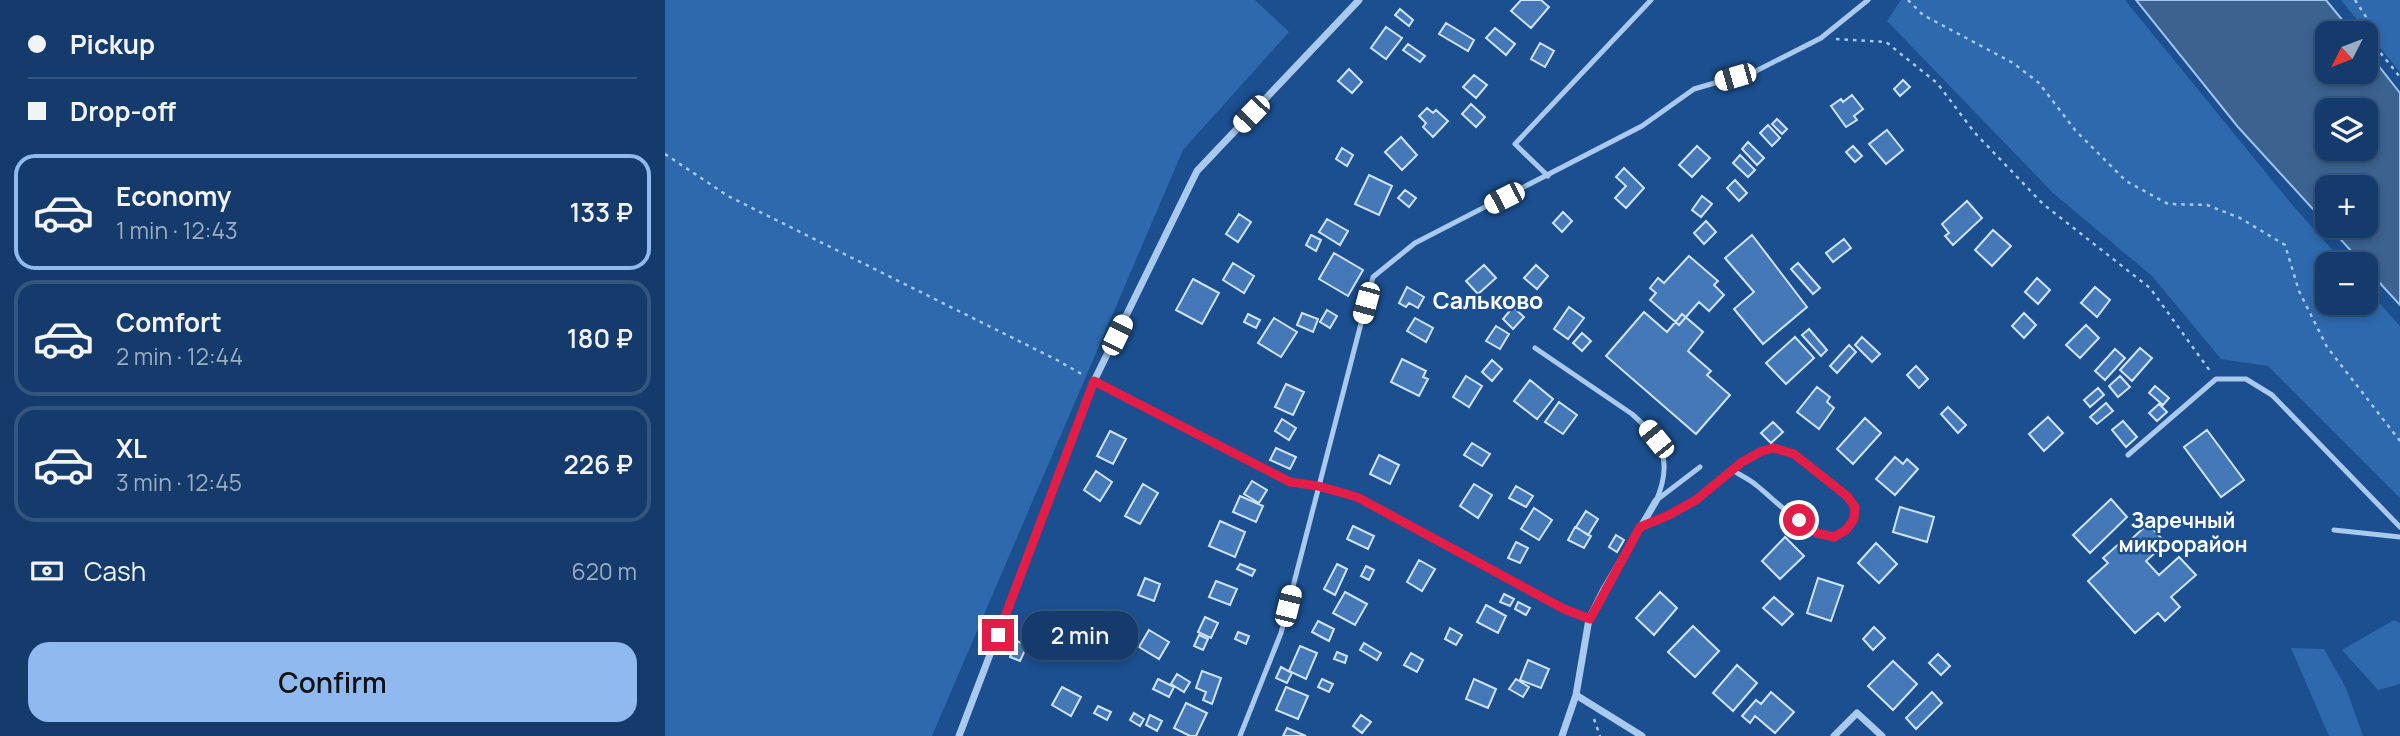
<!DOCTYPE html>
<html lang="en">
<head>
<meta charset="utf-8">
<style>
	:root { --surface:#143b6b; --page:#214673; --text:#f1f3f6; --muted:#9dadc1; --line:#33557e; --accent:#90b9f0 }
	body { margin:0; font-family:Manrope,sans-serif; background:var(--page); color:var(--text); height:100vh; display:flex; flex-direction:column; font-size:26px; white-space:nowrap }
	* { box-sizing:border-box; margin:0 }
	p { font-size:23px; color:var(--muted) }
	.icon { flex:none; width:38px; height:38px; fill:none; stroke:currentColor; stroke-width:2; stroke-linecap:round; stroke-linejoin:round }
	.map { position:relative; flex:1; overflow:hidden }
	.side { display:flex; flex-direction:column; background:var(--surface); width:665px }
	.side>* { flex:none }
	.top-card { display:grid; align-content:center; height:154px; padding:0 28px; background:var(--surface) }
	.needle { width:46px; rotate:228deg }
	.controls { position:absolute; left:1650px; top:21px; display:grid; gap:14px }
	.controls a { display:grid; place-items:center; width:63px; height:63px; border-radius:14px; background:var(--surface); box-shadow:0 4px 10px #0003,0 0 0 2px var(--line); font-size:35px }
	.end { position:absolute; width:32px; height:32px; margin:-16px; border:9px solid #e11d48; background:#fff; box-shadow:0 0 0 4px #fff }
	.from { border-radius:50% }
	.bubble { position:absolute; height:49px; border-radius:21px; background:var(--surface); box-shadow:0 4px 10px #0003,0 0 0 2px var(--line); font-size:23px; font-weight:600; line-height:49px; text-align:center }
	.car { position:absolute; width:21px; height:42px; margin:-21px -10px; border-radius:9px; box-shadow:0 0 5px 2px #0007; background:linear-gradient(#fff 24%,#345 0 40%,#fff 0 76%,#345 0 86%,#fff 0) }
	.top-card b { display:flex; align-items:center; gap:24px; height:66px; font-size:26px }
	.top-card b+b { border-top:2px solid var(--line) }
	.top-card i { width:18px; height:18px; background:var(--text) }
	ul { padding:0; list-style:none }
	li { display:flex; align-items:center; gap:21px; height:116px; margin:0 14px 10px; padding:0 14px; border:4px solid var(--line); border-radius:21px }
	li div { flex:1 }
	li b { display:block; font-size:26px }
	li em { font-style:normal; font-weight:600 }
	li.current { border-color:var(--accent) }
	li>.icon { width:63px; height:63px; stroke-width:1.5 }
	.pay { display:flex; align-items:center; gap:18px; height:77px; padding:0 28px; font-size:26px }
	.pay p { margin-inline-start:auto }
	.action { display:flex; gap:14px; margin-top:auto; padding:14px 28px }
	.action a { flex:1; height:80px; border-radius:21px; background:var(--accent); color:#111; font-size:28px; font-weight:600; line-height:80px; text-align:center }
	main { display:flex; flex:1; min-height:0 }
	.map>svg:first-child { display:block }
</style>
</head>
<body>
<main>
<section class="side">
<div class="top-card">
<b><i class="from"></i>Pickup</b>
<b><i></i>Drop-off</b>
</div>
<ul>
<li class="current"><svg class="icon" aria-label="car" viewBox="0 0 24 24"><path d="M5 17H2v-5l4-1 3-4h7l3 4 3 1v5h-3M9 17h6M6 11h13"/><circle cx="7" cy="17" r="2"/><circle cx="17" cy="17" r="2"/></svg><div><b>Economy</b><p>1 min · 12:43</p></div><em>133 ₽</em></li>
<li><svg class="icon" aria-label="car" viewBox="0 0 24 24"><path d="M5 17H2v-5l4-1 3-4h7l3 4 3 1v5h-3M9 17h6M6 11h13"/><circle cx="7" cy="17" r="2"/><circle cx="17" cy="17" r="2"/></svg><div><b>Comfort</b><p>2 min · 12:44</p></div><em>180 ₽</em></li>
<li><svg class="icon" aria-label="car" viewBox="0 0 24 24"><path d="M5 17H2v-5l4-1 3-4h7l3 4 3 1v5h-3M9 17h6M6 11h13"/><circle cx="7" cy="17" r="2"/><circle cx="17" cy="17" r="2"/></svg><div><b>XL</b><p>3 min · 12:45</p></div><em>226 ₽</em></li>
</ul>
<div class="pay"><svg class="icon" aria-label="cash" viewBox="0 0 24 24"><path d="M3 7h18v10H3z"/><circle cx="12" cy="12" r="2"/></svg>Cash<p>620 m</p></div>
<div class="action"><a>Confirm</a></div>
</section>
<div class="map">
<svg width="1735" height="736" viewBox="0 0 1735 736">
	<rect width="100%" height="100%" fill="#1b4f8f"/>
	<path fill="#2e69ad" d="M0,0H590L624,32L518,150L267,736H0Z
		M1236,0H1460L1629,207L1680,264H1662V303H1701V288L1735,326V498L1603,366L1556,359L1487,276L1388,193L1222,21Z
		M1676,0H1735V72L1680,5Z
		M1729,620L1735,623V684L1713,690L1677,650Z
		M1626,648L1659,649L1681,688L1698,736H1664Z"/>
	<path fill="#3c6290" stroke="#9cc4f0" stroke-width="2" fill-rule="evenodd" d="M1471,0H1661L1688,33H1662V72H1701V50L1735,93V305L1701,268V264H1698L1573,127ZM1662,110H1701V149H1662ZM1662,187H1701V226H1662Z"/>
	<path fill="#4478b7" stroke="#cfe3fa" stroke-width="2" d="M856,0H876L884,7L866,28L846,11Z
		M735,9L748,20L744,26L730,15Z
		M781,23L809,40L803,51L774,34Z
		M721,27L737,38L721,59L706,48Z
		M830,28L850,44L841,55L821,38Z
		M875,43L889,51L880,67L866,59Z
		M743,44L760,56L755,62L738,50Z
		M684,69L697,82L687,93L673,81Z
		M809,75L822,85L811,98L798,87Z
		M1238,80L1245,87L1235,96L1229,89Z
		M1187,95L1198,109L1189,116L1192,120L1181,127L1166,106L1176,99L1178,102Z
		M806,104L820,117L811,127L797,114Z
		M762,108L768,113L771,110L783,121L768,137L758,127L761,123L754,116Z
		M1112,119L1122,129L1117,134L1107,124Z
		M1103,125L1115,138L1107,146L1095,133Z
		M1222,130L1238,150L1221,164L1204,144Z
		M736,137L752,155L737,170L720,152Z
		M1083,142L1099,158L1092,165L1077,149Z
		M1032,146L1045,158L1027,177L1014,165Z
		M1188,146L1197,156L1190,162L1181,152Z
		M677,148L688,155L682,166L671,159Z
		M1075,155L1090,170L1083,177L1068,163Z
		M959,168L979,188L961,208L950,198L961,186L951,177Z
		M704,175L727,186L714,215L690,204Z
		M1070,180L1082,193L1074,201L1062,188Z
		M740,190L751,198L744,207L733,198Z
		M1037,196L1047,204L1036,217L1027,210Z
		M1302,201L1317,218L1288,245L1280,236L1284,233L1277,224Z
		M898,212L907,221L897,232L888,223Z
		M574,214L586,222L573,242L561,234Z
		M662,219L683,231L675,245L654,232Z
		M1041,221L1051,232L1039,244L1029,233Z
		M1328,230L1346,246L1327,266L1310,250Z
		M646,235L656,240L651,251L641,245Z
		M1087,235L1142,307L1098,344L1069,309L1089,292L1060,258Z
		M1179,239L1186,248L1168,262L1161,253Z
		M669,253L698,270L683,296L654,279Z
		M1024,256L1053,281L1049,285L1059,295L1044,311L1034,302L1014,325L985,300L991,293L985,288L993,278L999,283Z
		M568,263L589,276L579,293L558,280Z
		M1133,263L1155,288L1148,294L1126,269Z
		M819,265L831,278L813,294L801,281Z
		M871,265L883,276L872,289L859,278Z
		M1372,278L1385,290L1373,304L1360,292Z
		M528,279L554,293L537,324L511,310Z
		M742,287L759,297L753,308L744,303L741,307L734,303Z
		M1430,287L1445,300L1432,317L1416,303Z
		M848,307L859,317L848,329L838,319Z
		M904,307L919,318L903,339L889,329Z
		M662,310L672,316L665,328L655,322Z
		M979,312L1002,332L1017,314L1038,332L1023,351L1046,371L1042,375L1065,395L1031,434L941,356Z
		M637,313L653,319L648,332L632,325Z
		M1359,313L1371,325L1359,338L1347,326Z
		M583,314L595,320L591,328L579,322Z
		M609,318L632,332L616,357L593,343Z
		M750,318L768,328L761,342L742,331Z
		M1421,325L1434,338L1415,358L1401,345Z
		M831,326L844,334L835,349L821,341Z
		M1144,329L1162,350L1156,356L1137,335Z
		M917,333L926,341L917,351L908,343Z
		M1130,337L1149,358L1121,384L1101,363Z
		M1197,337L1215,354L1207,362L1190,345Z
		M1184,345L1191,352L1172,373L1165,366Z
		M1475,348L1487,358L1467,381L1455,370Z
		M1450,349L1460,358L1440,380L1430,371Z
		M737,359L761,371L758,377L763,379L754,396L726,382Z
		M827,360L837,369L827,381L817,372Z
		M1251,366L1263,379L1254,388L1242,375Z
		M801,376L817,386L804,407L788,397Z
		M1455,376L1465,387L1453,397L1444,386Z
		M865,380L888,399L872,419L849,401Z
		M621,384L639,392L628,415L610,407Z
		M1490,386L1504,398L1498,405L1484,393Z
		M1152,387L1165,397L1162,402L1169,408L1154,429L1132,412Z
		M1433,388L1439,395L1425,407L1419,400Z
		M894,402L912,415L898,434L880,422Z
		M1441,403L1448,411L1432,424L1425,417Z
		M1494,404L1502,412L1492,421L1484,413Z
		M1283,407L1301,425L1293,433L1276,414Z
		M1383,417L1398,433L1379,451L1364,434Z
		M1200,418L1216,433L1188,464L1172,449Z
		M617,419L631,428L624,440L610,431Z
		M1458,421L1472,437L1461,447L1447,430Z
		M1108,422L1118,432L1106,443L1096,433Z
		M1542,430L1579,480L1556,497L1519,447Z
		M445,431L461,439L448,464L432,456Z
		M807,443L825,454L817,466L799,455Z
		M611,448L631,457L625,469L605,460Z
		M714,455L734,465L725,484L705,474Z
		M1230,457L1238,464L1242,459L1253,469L1230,495L1211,479Z
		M431,471L447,482L435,501L419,490Z
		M587,481L602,490L594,503L579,494Z
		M478,484L493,493L475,524L460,516Z
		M809,484L827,495L813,518L795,506Z
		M851,486L868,496L861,507L844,498Z
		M575,496L598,506L591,522L568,512Z
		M1446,499L1462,517L1425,553L1408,535Z
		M1235,507L1269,517L1262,542L1228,532Z
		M869,508L887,520L874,540L856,529Z
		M921,511L933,519L923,535L911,527Z
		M555,521L580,532L570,557L544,546Z
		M1483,524L1501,543L1481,561L1494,575L1514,557L1531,575L1506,597L1515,607L1500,621L1493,613L1470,633L1423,581L1443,563L1438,558L1456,542L1460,545Z
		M688,526L709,536L703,549L682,539Z
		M910,527L926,536L919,548L903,540Z
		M951,535L959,540L952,552L944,547Z
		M1120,537L1139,556L1115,579L1097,561Z
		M851,542L863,548L855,563L843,558Z
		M1211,543L1232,564L1214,583L1193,563Z
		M754,560L770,569L757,591L742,582Z
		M575,564L590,570L587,576L572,569Z
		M672,564L682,569L670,595L659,589Z
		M701,566L709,570L704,580L696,576Z
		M480,578L495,584L489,601L473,595Z
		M1153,578L1178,586L1166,621L1142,613Z
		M551,581L572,589L565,605L544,597Z
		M680,592L702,604L690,625L668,613Z
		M995,592L1012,608L989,635L971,618Z
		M839,594L849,599L845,606L835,602Z
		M1109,597L1128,614L1117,625L1098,608Z
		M853,602L865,608L861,615L850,609Z
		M821,605L841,616L833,633L812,622Z
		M540,617L553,623L546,638L533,632Z
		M653,621L669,629L664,641L647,632Z
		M1028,626L1054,651L1030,677L1003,652Z
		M1209,627L1220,638L1208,650L1198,639Z
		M785,628L797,635L791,645L780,639Z
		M484,630L504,642L494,659L474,647Z
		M573,632L584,636L581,644L570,639Z
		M534,635L543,639L538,650L529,646Z
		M352,641L362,646L355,661L345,657Z
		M699,643L716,653L712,660L695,650Z
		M635,646L652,653L641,679L624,671Z
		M672,652L682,656L680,663L669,659Z
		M746,653L758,660L752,672L739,665Z
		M1273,654L1285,666L1276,675L1264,663Z
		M863,660L884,669L876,688L855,680Z
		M1228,661L1252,684L1228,710L1203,686Z
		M1072,665L1092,683L1068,711L1048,693Z
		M616,667L627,673L622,683L611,678Z
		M537,671L556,678L547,704L538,700L541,692L531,688Z
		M512,674L525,682L519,692L506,684Z
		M493,679L509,687L504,697L488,689Z
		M657,679L668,684L664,692L653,687Z
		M809,679L831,689L823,708L801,699Z
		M851,679L864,687L858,697L844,689Z
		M397,687L416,697L406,716L387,705Z
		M621,687L643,696L633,719L611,710Z
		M1106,692L1129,712L1110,733L1090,716L1085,723L1077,716L1091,700L1096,704Z
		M1267,692L1277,703L1251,729L1241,718Z
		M521,703L542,713L531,736H525L509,728Z
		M433,706L446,712L442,720L429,713Z
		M469,713L479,719L475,726L465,720Z
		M485,715L497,721L492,731L481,725Z
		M696,715L706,722L697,733L688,726Z
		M622,728L641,736H618Z"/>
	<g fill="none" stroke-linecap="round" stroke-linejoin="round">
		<path stroke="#a9c9ee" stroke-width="2.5" stroke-dasharray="3.5 5" stroke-linecap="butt" d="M1243,0L1258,15L1348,63L1374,83L1410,130L1461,181L1503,204L1542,205L1575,218L1620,245L1634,291L1662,347L1735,441
			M1690,0L1707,26L1714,51L1735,77
			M1171,39L1221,42L1272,83L1310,133L1378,204L1485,288L1545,371
			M0,154L63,196L392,360L420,376
			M929,719L935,736"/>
		<path stroke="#a9c9ee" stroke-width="5" d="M883,176L850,144L986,0
			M870,348L967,414C998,441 1008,462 991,501
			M429,381L625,482L653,486L693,497L899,609L924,619
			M1463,455L1551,379H1581L1607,395L1735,527
			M993,499L1035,467
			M977,527C995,520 1014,511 1030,500C1051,486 1083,447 1110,448C1130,449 1150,469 1164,481C1177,492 1192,501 1189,519C1185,527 1178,535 1169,537C1149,541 1107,497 1091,485C1084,479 1075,475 1067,470
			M1669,530L1735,537
			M575,736L616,633L708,277L750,243L977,126L1029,89L1091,71L1156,38L1203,0"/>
		<path stroke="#a9c9ee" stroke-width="7" d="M911,695L977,736
			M294,736L429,381L532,171L694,0
			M897,736L911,695L924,619L938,591L991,501
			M1169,736L1192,713L1217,736"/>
	</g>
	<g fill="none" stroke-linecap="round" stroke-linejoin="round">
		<path stroke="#e11d48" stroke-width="9" d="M333,635L429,381L625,482L653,486L692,497L899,609L925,619L975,527L1002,516L1031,500L1077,462L1097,451L1109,448L1129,454L1182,496L1190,507L1189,519L1181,530L1169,537L1152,533L1134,520"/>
	</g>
	<g text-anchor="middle" stroke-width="5" stroke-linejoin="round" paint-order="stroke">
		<g font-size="21" font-weight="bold" fill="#fff" stroke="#1b4f8f">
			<text x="1518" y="528">Заречный<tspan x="1518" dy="24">микрорайон</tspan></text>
		</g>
		<g font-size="23" font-weight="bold" fill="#fff" stroke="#1b4f8f">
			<text x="823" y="309">Сальково</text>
		</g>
	</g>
</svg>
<div class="controls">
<a><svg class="needle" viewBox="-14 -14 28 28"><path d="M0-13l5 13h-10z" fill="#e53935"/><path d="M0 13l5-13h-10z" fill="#9dadc1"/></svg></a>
<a><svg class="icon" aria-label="layers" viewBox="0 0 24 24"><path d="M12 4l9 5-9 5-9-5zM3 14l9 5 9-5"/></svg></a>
<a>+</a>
<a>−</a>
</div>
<i class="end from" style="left:1134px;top:520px"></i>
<i class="end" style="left:333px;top:635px"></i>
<div class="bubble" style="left:357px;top:611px;width:116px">2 min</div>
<i class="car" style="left:1070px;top:77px;rotate:254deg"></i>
<i class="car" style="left:586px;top:114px;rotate:224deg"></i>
<i class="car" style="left:839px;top:198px;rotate:243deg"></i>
<i class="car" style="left:701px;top:303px;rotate:195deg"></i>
<i class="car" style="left:452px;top:335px;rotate:26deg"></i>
<i class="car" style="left:991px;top:439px;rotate:321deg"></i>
<i class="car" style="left:623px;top:606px;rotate:14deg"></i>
</div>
</main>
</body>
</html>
